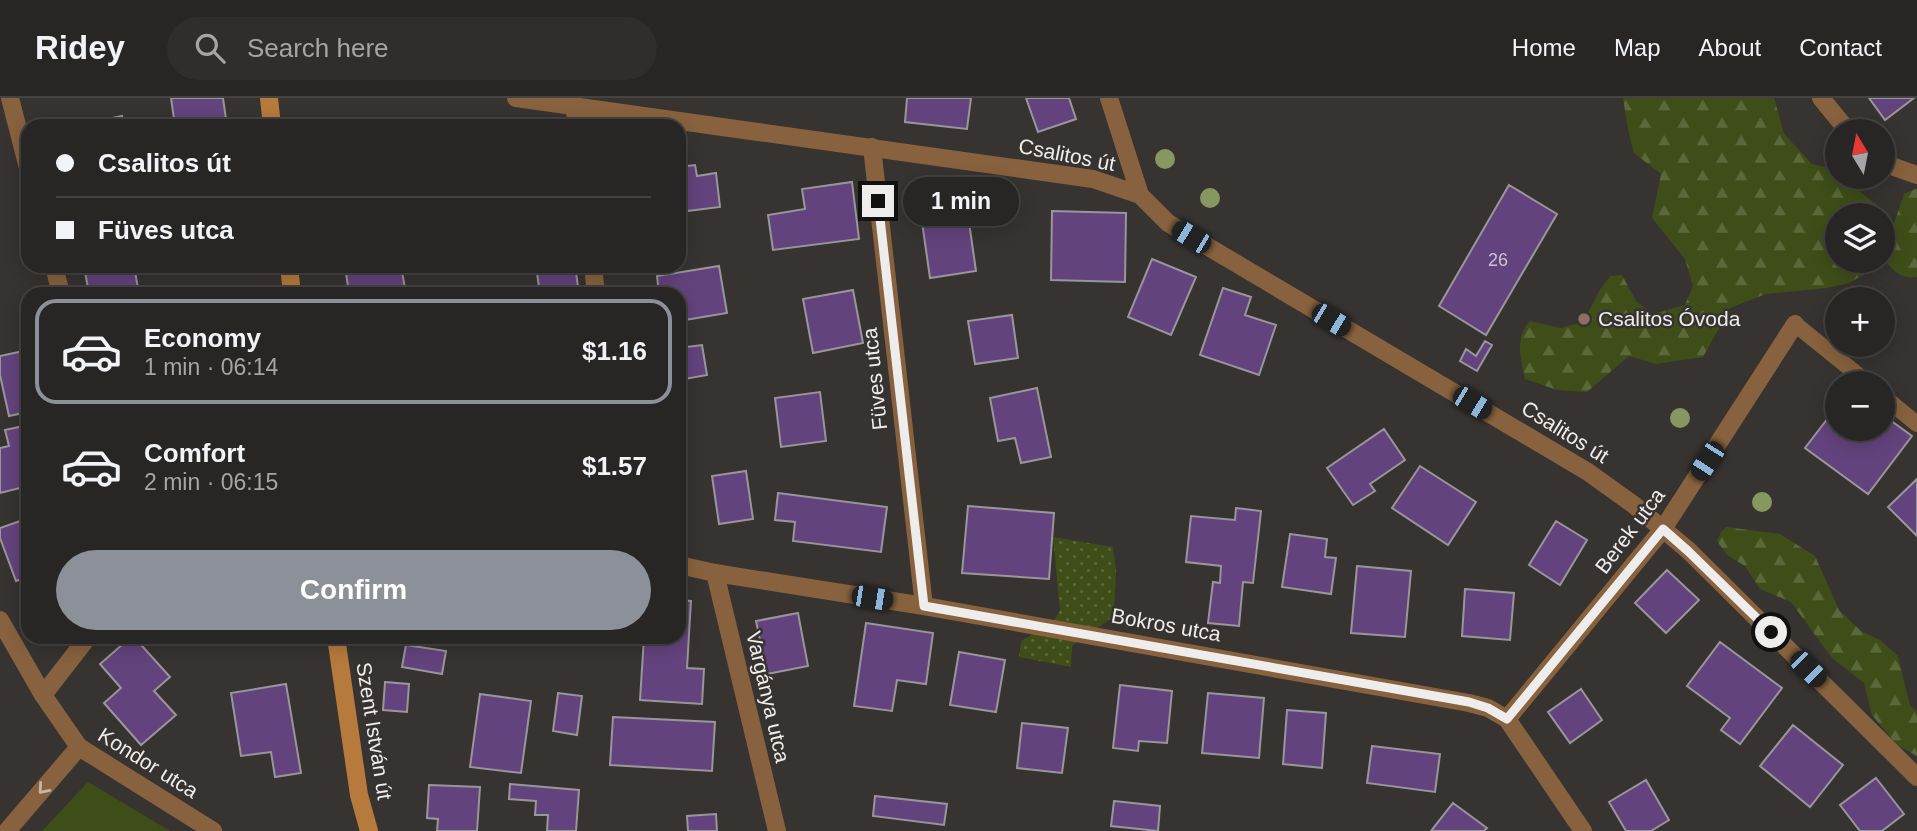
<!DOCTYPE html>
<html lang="en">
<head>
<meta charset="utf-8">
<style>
	:root { --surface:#282625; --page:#302e2d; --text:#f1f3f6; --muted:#a5a5a7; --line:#444342; --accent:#8c9099 }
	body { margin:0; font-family:Arial,sans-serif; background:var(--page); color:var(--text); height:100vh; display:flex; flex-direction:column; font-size:26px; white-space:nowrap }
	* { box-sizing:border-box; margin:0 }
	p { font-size:23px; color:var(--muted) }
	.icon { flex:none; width:38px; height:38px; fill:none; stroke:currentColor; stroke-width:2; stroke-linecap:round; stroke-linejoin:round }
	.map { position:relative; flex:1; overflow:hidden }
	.details { position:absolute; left:21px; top:189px; width:665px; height:357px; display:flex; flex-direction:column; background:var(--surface); border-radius:21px; box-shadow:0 4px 18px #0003,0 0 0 2px var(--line) }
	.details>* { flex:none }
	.guide { position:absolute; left:21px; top:21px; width:665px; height:154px; border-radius:21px; box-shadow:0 4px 18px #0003,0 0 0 2px var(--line); display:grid; align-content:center; height:154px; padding:0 35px; background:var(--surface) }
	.needle { width:46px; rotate:350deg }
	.controls { position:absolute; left:1825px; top:21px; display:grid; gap:14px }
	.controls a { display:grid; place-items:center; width:70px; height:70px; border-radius:50%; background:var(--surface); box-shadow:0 4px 18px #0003,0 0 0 2px var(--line); font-size:35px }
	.end { position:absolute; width:32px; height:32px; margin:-16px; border:9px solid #efedec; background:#111; box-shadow:0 0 0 4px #111 }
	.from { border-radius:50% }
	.bubble { position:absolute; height:49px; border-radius:24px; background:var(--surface); box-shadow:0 4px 18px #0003,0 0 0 2px var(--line); font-size:23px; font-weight:700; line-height:49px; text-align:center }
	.car { position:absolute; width:21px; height:42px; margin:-21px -10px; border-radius:9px; box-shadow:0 0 5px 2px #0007; background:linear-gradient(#222 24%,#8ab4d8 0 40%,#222 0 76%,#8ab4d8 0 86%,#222 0) }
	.guide b { display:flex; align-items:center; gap:24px; height:66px; font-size:26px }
	.guide b+b { border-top:2px solid var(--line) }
	.guide i { width:18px; height:18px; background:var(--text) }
	ul { padding:12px 0 0; list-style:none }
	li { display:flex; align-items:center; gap:21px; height:105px; margin:0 14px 10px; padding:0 21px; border:4px solid transparent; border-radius:21px }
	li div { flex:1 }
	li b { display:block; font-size:26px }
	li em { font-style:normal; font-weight:700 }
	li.selected { border-color:var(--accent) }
	li>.icon { width:63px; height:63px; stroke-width:1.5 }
	.cta { display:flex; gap:14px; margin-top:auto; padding:14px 35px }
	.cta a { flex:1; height:80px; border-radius:42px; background:var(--accent); color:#fff; font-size:28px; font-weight:700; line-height:80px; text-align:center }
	header { display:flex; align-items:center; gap:42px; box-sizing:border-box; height:98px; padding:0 35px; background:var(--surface); border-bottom:2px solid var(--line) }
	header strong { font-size:33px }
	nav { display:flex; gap:38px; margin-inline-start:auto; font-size:24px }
	.search { width:490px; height:63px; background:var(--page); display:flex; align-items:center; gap:18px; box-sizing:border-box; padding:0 24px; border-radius:38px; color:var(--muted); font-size:26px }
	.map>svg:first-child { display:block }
</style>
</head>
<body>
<header>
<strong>Ridey</strong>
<div class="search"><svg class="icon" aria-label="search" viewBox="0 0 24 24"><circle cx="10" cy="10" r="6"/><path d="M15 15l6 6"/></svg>Search here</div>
<nav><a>Home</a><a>Map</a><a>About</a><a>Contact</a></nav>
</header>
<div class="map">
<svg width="1917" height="733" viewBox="0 0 1917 733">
	<defs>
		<pattern id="grass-dots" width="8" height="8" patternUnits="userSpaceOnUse" patternTransform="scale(1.75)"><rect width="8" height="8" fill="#3f4e18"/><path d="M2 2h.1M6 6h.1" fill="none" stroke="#5b683a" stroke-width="1.8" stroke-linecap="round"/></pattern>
		<pattern id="forest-firs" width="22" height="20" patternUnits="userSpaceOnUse" patternTransform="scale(1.75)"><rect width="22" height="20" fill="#3f4e18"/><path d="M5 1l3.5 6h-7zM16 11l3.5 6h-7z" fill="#5b683a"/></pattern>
	</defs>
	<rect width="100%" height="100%" fill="#363331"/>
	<path fill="url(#grass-dots)" d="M1053,439L1113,449L1116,473L1114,518L1072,548L1071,569L1019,559L1021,543L1054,523L1060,512Z"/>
	<path fill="url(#forest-firs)" d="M1623,0H1774L1784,36L1812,66L1837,72L1838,79H1847C1852,84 1857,91 1863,96C1882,113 1894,111 1883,141V117H1838V163H1875L1872,172L1849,185L1827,190L1766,196L1730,210L1703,259L1656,266L1629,258L1587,294L1557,292L1525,281C1521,261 1514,240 1530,223L1560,230L1583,224L1600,192L1610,178L1622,177L1636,203L1652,216L1685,207L1693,188L1685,161L1652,120L1661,76L1634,55L1628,32Z
		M1917,90V179C1901,182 1890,171 1883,158L1904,96Z
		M1726,429L1780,436L1815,458L1839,512L1861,533L1880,542L1898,558L1910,608L1917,613V658L1897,647L1872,617L1864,585L1832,560L1791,504L1760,491L1745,468L1727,457L1717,443L1721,434Z"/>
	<path fill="#3f4e18" d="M88,684L170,733H42Z"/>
	<path fill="#63437d" stroke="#98969a" stroke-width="2" d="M171,0H223L227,28H175Z
		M907,0H971L967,31L905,24Z
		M1026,0H1069L1076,21L1038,34Z
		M1869,0H1914L1885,22Z
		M122,18L124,28H74Z
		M390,22L391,28H352Z
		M695,67L697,78L716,75L720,109L679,114V69Z
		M852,84L859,141L773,152L768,117L805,111L802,91Z
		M1509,87L1557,116L1486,237L1439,208Z
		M967,110L976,173L930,180L921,117Z
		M1052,113L1126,115L1125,184L1051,182Z
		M1152,161L1196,179L1171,237L1128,219Z
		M84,168H134L138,190L109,196H89Z
		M345,168H401L406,196H349Z
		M536,168H575L579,195L540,196Z
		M719,168L727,215L679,223V196H659L657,178Z
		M1223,190L1251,199L1245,217L1276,227L1259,277L1200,257Z
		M853,192L863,245L813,255L803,201Z
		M1012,217L1018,260L975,266L968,223Z
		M1485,243L1492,247L1477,273L1460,263L1466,251L1476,258Z
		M702,247L707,277L679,282V250Z
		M28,252V314L9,318L0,277V258Z
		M1037,290L1051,359L1021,365L1015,340L998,343L990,300Z
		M820,294L826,343L781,349L775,300Z
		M1838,307V331H1883V317L1912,338L1868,396L1805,350Z
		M28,327V388L0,395V350L9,348L5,332Z
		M1384,331L1405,362L1370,386L1375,393L1353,407L1327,370Z
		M1420,368L1476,404L1448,447L1392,410Z
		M746,373L753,421L719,426L712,378Z
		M1917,381V438L1888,409Z
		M778,395L887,409L881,454L793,443L795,424L775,422Z
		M968,408L1054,415L1049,481L962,475Z
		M1236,410L1261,413L1253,485L1243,484L1239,528L1208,525L1213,484L1220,485L1221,468L1186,464L1191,418L1235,422Z
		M20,423L21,427L28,425V479L16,483L0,440V430Z
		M1556,423L1587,442L1560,487L1529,467Z
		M1290,436L1327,441L1325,459L1336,460L1331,496L1282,489Z
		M1357,468L1411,473L1405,539L1351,535Z
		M1667,472L1699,502L1666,535L1635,505Z
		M1465,491L1514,495L1510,542L1462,538Z
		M679,502L691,503L687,570L704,571L702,606L640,602L644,539H679Z
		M798,515L808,568L767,576L756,523Z
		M866,525L933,535L926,586L897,582L892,613L854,608Z
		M131,539H134L170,579L154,593L176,617L141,647L104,605L121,590L100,566Z
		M1720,544L1782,590L1740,646L1721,632L1730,620L1687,588Z
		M406,547L446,553L442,576L402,569Z
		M959,554L1005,562L996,614L950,607Z
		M385,584L409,586L407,614L383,612Z
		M286,586L301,675L275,679L271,654L241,658L231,595Z
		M1120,587L1172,593L1167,645L1139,643L1138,653L1113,650Z
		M1581,591L1602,622L1570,645L1548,614Z
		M558,595L582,598L577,637L553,633Z
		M1208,595L1264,600L1259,660L1202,655Z
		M480,596L531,603L521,675L470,669Z
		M1287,612L1326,615L1322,670L1283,666Z
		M613,619L715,624L712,673L610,667Z
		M1022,625L1068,630L1062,675L1017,670Z
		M1793,627L1843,667L1810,709L1760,668Z
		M1372,648L1440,656L1435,694L1367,685Z
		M1876,680L1904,716L1882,733H1860L1840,707Z
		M1646,682L1669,722L1651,733H1626L1609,704Z
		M510,686L579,692L576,733H547L548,717H535L536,703L509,701Z
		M429,687L480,689L477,733H437L438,721L427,720Z
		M875,698L947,706L944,727L873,718Z
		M1114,703L1160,708L1158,733L1111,728Z
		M1453,705L1487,730L1484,733H1431Z
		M716,716L717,733H688L687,718Z"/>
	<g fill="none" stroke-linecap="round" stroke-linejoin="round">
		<path stroke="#88623e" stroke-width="16" d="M1795,226L1868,285
			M1883,298L1917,326"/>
		<path stroke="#88623e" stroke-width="18" d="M10,0L28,70
			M516,0L1093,81L1140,97L1168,125L1588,374L1634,407L1688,452L1917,679
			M1109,0L1140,97
			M1821,0L1848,33
			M574,8L577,28
			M872,49L924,508
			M1883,65L1917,77
			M54,168L61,196
			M593,168L596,196
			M679,467L715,475L924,508L1469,605L1488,610L1507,621L1583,733
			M715,475L777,733
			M0,522L43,597L79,649L213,733
			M43,597L88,539
			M1507,621L1663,431L1795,226
			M7,733L79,649"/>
		<path stroke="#b77a3d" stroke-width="18" d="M269,0L272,28
			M289,168L292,196
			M336,539L359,697L369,733"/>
	</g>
	<g fill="#879760">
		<circle cx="1165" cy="61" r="10"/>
		<circle cx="1210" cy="100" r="10"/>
		<circle cx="1680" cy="320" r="10"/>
		<circle cx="1762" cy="404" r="10"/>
	</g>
	<defs><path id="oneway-chevron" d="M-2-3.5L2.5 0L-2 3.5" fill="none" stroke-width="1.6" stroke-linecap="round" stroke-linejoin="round" transform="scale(1.75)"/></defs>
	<use stroke="#c6b5a6" href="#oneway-chevron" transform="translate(43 691) rotate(131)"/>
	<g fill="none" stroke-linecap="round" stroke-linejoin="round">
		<path stroke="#efedec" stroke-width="9" d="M878,103L924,508L1469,604L1488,610L1507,621L1663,431L1688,453L1771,534"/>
	</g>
	<circle fill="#8d6e63" stroke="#363331" stroke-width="2.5" cx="1584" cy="221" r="7"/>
	<g text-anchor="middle" stroke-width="5" stroke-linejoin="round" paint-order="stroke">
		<g font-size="18" fill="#ccc2d0">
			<text x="1498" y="168">26</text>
		</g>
		<g font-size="21" fill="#efedec" stroke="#363331">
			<text transform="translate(1067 57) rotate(11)" y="7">Csalitos út</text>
			<text transform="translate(875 281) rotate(-96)" y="7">Füves utca</text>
			<text transform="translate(1565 334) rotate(32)" y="7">Csalitos út</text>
			<text transform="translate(1630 433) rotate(-53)" y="7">Berek utca</text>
			<text transform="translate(1166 527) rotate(10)" y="7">Bokros utca</text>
			<text transform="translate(768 599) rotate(77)" y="7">Vargánya utca</text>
			<text transform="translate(374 633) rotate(81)" y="7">Szent István út</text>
			<text transform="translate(148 665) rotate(32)" y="7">Kondor utca</text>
		</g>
		<g font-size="21" fill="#efedec" stroke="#363331" text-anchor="start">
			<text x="1598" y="228">Csalitos Óvoda</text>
		</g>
	</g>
</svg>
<div class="controls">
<a><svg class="needle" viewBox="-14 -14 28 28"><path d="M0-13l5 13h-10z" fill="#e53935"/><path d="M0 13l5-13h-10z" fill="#a5a5a7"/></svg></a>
<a><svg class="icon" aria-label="layers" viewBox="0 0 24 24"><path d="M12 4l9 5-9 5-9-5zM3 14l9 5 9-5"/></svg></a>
<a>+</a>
<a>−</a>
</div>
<i class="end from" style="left:1771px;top:534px"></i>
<i class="end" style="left:878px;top:103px"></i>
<div class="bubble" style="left:903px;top:79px;width:116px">1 min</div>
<i class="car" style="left:1191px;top:139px;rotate:301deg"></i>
<i class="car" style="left:1331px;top:222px;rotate:121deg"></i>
<i class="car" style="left:1472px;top:305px;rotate:121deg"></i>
<i class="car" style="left:1707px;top:363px;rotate:213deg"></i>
<i class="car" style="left:872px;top:500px;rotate:99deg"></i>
<i class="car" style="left:1808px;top:571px;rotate:135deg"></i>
<div class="guide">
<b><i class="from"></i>Csalitos út</b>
<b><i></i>Füves utca</b>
</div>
<section class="details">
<ul>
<li class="selected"><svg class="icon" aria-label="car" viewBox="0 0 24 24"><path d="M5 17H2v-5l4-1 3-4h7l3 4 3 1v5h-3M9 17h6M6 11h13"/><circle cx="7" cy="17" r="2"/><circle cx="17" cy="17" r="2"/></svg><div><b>Economy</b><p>1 min · 06:14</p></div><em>$1.16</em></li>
<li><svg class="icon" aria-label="car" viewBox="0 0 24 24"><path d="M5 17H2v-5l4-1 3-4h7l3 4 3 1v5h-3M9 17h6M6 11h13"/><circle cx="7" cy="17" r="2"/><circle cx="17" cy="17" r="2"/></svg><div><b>Comfort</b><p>2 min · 06:15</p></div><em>$1.57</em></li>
</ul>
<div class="cta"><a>Confirm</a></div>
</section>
</div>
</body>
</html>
